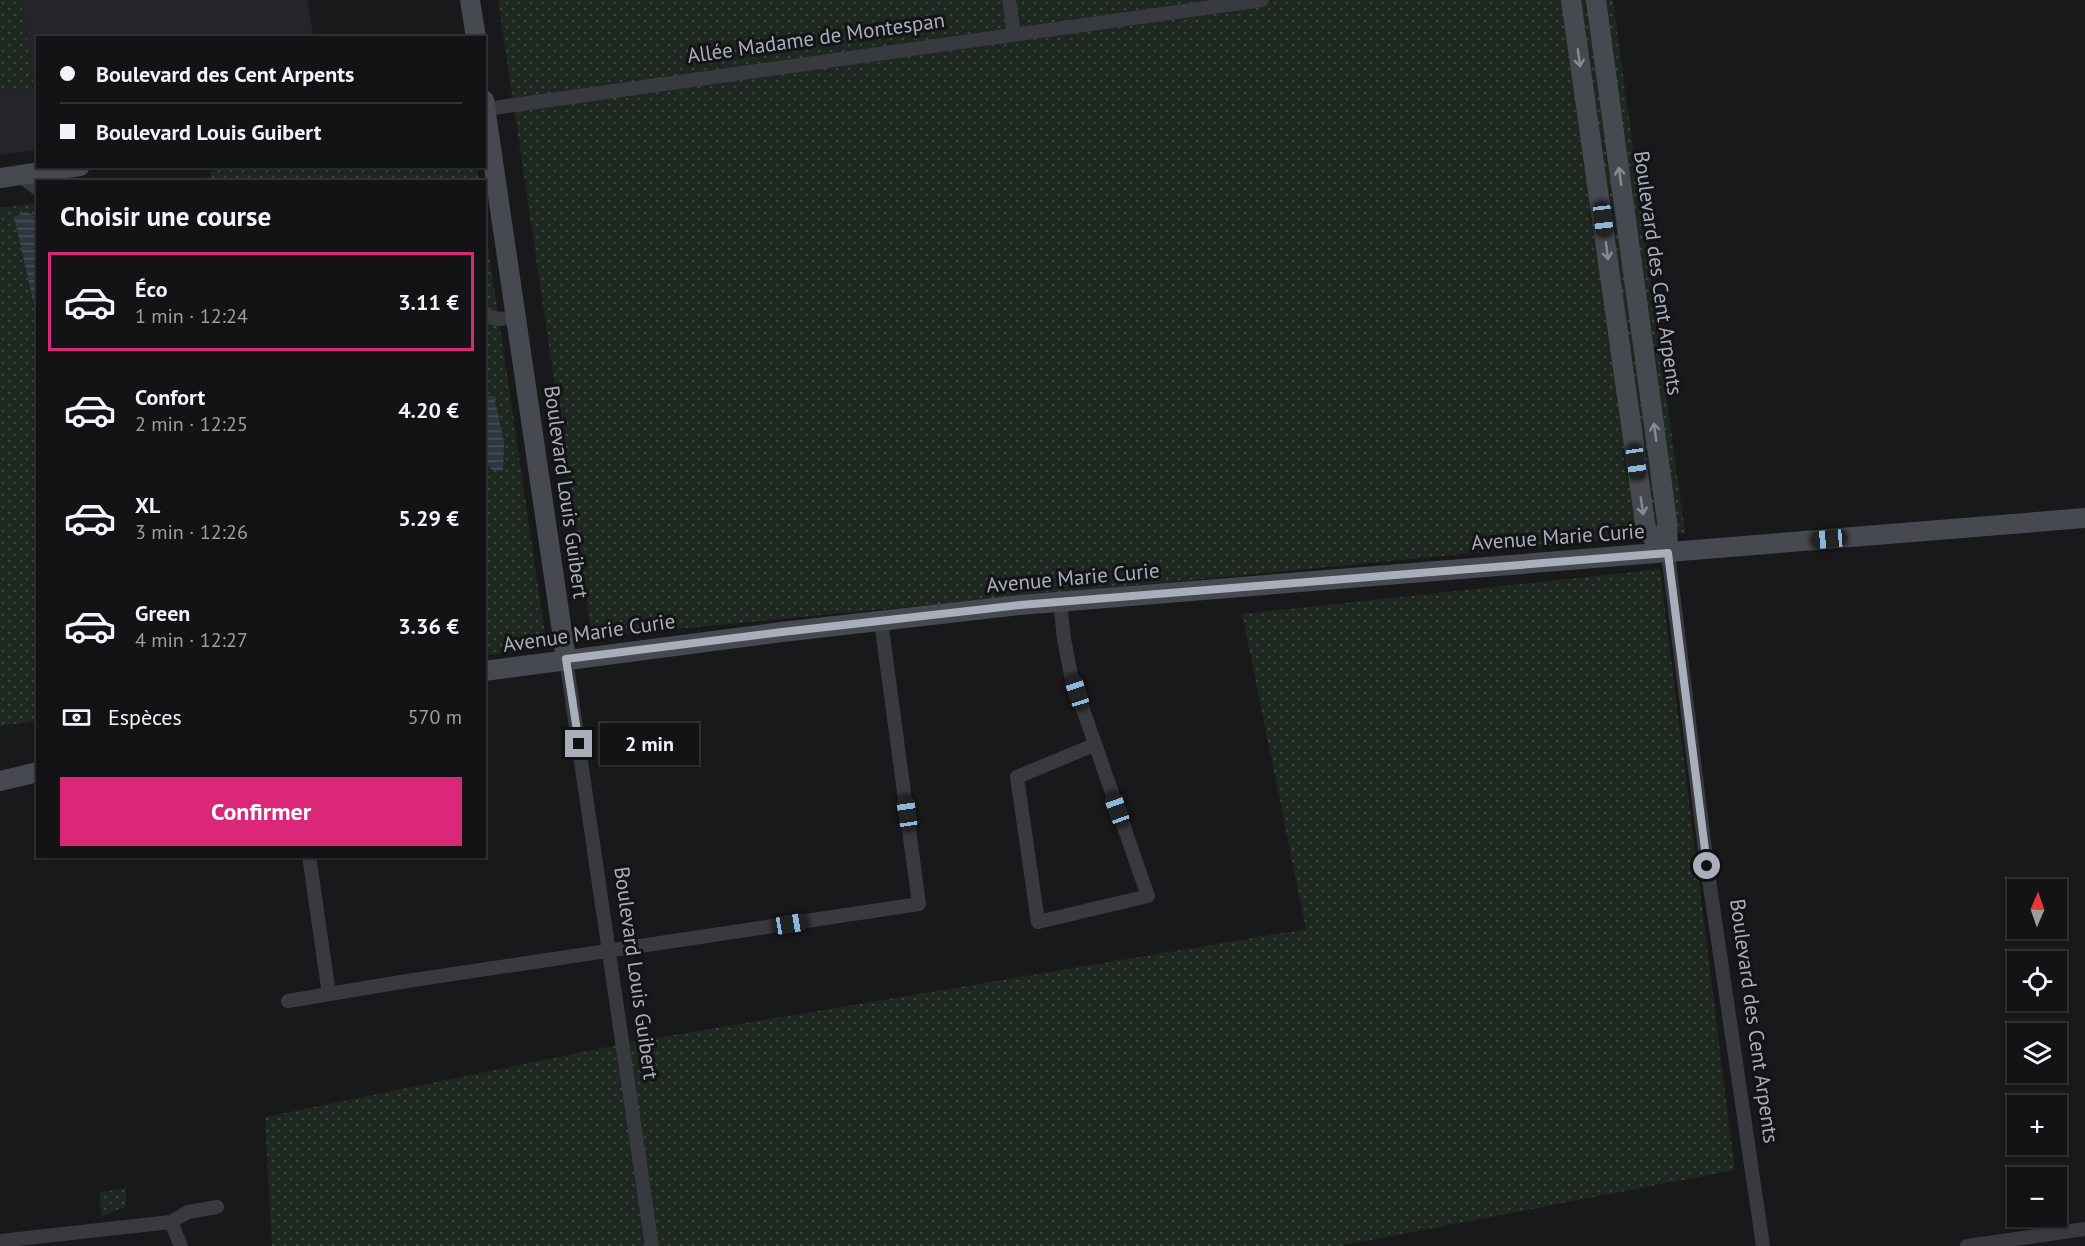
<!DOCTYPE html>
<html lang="fr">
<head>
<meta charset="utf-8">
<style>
	:root { --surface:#131214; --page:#202022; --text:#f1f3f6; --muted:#9d9ea0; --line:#323234; --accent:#db2777 }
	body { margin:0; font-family:"PT Sans",sans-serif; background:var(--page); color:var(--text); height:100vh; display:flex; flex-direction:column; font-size:22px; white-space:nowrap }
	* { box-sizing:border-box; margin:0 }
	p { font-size:20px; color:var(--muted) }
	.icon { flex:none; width:33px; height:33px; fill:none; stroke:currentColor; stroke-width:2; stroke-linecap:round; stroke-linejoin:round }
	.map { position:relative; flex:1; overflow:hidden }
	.side { position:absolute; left:36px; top:180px; width:450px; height:678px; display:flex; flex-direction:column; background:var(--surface); border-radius:0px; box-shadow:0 2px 4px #0004,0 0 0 2px var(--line) }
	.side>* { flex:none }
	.hud { position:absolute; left:36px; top:36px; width:450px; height:132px; border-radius:0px; box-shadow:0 2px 4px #0004,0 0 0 2px var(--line); display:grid; align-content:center; height:132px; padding:0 24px; background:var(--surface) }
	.needle { width:39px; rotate:2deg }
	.fabs { position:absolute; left:2007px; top:879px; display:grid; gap:12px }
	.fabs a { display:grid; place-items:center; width:60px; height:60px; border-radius:0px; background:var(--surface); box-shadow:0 2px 4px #0004,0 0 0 2px var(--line); font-size:30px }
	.end { position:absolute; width:27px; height:27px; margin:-14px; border:8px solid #aaaebb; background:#111; box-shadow:0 0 0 3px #111 }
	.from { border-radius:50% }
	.bubble { position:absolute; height:42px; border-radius:0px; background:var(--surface); box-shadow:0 2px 4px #0004,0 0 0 2px var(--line); font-size:20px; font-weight:600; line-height:42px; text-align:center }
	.car { position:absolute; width:18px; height:36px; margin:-18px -9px; border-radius:8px; box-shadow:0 0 4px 2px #0007; background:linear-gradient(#222 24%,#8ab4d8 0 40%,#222 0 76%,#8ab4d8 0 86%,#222 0) }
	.hud b { display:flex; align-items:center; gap:21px; height:57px; font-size:22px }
	.hud b+b { border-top:2px solid var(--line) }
	.hud i { width:15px; height:15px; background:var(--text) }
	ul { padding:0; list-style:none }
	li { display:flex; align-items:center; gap:18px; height:99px; margin:0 12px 9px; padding:0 12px; border:3px solid transparent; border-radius:0px }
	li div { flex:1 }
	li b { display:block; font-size:22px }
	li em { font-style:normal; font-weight:600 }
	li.on { border-color:var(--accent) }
	li>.icon { width:54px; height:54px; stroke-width:1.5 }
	h2 { padding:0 24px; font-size:27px; line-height:72px }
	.pay { display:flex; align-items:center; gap:15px; height:66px; padding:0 24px; font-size:22px }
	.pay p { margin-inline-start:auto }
	.action { display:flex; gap:12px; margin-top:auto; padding:12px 24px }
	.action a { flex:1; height:69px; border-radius:0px; background:var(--accent); color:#fff; font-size:24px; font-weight:600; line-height:69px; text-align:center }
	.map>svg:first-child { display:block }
</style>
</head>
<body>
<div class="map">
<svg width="2085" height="1246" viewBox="0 0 2085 1246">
	<defs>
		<pattern id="green-dots" width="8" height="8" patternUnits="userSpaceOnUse" patternTransform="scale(1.5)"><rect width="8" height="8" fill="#1e2720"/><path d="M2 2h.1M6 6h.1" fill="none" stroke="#3c443e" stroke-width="1.8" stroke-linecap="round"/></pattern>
		<pattern id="water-rules" width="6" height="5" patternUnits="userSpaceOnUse" patternTransform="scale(1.5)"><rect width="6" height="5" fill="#2d3740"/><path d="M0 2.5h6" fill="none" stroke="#49515a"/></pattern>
	</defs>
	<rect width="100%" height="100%" fill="#19181b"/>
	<path fill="#252428" d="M22,0H308L313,37L38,38L37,150L0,155V92L34,88Z"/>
	<path fill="url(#green-dots)" d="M0,0H22L34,88L0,92Z
		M498,0H1613L1685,533L592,637Z
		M230,167H477L479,181H183L210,177L211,170Z
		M37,203V721L0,726V208Z
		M484,219L545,633L529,649L485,656Z
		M1660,569L1735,1170L1340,1246H272L265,1117L632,1042L1306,929L1242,614Z
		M126,1188V1206L101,1217L100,1192Z"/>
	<path fill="url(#water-rules)" d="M26,212L37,217V317L14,217Z
		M484,396H494L504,443L503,471L492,470L485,462Z"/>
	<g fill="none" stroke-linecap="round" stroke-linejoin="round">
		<path stroke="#393a40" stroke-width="14" d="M1009,0L1014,34
			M486,109L1262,0
			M19,175L38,189
			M484,316L500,319L516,317
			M1668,553L1707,866L1763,1246
			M1060,602L1064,639L1071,675L1148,896L1038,922L1017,777L1094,745
			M566,659C595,855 622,1051 652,1246
			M309,856L329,994
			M288,1001L407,981L919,904L881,621
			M171,1222L188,1212L217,1207
			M0,1241L171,1222L181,1246
			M1967,1246L2085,1229"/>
		<path stroke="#474950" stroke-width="20" d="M470,0L476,38
			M1571,0L1646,530L1668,553
			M1596,0L1667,521L1668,553
			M484,100L566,659
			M0,178L80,166
			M484,671L782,632L1020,605L2085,518
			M0,781L38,772"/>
	</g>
	<defs><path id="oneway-shaft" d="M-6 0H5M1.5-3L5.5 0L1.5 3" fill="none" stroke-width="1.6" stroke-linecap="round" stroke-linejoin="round" transform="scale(1.5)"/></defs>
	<g stroke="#878b96">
		<use href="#oneway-shaft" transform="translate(1579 58) rotate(82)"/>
		<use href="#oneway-shaft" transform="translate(1620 176) rotate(-98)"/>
		<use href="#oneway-shaft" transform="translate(1607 251) rotate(83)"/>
		<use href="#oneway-shaft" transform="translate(1655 432) rotate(-98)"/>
		<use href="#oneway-shaft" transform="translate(1642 506) rotate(82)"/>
	</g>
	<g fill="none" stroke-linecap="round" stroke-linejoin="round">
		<path stroke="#aaaebb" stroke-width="8" d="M579,744L566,659L782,632L1020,605L1668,553L1707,866"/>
	</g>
	<g text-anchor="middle" stroke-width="6" stroke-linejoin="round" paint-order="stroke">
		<g font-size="21" fill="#aaaebb" stroke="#141316">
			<text transform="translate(816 38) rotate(-8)" y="7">Allée Madame de Montespan</text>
			<text transform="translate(1658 273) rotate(82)" y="7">Boulevard des Cent Arpents</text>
			<text transform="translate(566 492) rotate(82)" y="7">Boulevard Louis Guibert</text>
			<text transform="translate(1558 537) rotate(-4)" y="7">Avenue Marie Curie</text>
			<text transform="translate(1073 578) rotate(-5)" y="7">Avenue Marie Curie</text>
			<text transform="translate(589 633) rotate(-8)" y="7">Avenue Marie Curie</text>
			<text transform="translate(636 973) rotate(82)" y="7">Boulevard Louis Guibert</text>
			<text transform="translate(1754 1021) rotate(82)" y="7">Boulevard des Cent Arpents</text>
		</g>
	</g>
</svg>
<div class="fabs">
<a><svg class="needle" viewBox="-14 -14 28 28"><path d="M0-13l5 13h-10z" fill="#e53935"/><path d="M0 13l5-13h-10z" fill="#9d9ea0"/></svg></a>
<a><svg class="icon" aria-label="locate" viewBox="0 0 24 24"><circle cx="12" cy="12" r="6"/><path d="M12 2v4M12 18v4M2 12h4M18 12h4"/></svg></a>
<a><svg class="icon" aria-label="layers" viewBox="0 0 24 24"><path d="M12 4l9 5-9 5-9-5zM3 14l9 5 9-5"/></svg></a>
<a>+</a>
<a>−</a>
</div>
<i class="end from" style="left:1707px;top:866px"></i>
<i class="end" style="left:579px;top:744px"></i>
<div class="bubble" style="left:600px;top:723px;width:99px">2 min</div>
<i class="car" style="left:1603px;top:219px;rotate:173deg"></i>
<i class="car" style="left:1636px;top:462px;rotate:172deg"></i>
<i class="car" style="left:1829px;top:539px;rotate:265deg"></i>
<i class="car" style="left:1077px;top:692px;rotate:342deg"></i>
<i class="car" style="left:1117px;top:809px;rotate:340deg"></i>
<i class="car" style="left:907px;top:813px;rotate:352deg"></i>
<i class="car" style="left:790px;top:924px;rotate:81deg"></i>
<div class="hud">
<b><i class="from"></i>Boulevard des Cent Arpents</b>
<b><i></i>Boulevard Louis Guibert</b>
</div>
<section class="side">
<h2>Choisir une course</h2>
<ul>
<li class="on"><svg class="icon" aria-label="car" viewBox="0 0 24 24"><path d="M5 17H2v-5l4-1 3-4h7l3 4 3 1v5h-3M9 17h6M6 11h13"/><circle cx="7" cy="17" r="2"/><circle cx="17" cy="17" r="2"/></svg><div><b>Éco</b><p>1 min · 12:24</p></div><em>3.11 €</em></li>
<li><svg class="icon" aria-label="car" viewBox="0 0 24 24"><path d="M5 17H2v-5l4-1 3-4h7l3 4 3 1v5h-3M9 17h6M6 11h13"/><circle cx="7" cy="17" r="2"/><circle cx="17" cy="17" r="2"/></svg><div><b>Confort</b><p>2 min · 12:25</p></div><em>4.20 €</em></li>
<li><svg class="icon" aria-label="car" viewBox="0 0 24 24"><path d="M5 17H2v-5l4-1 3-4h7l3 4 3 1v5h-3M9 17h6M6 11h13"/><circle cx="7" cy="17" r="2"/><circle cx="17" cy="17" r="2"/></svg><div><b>XL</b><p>3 min · 12:26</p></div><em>5.29 €</em></li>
<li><svg class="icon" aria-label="car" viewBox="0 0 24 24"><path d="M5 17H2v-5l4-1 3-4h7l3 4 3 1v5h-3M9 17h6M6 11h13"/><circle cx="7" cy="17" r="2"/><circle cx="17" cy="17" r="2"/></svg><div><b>Green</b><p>4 min · 12:27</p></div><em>3.36 €</em></li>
</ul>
<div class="pay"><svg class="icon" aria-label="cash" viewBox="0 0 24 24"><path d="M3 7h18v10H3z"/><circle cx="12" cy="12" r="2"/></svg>Espèces<p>570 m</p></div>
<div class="action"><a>Confirmer</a></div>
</section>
</div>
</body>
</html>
